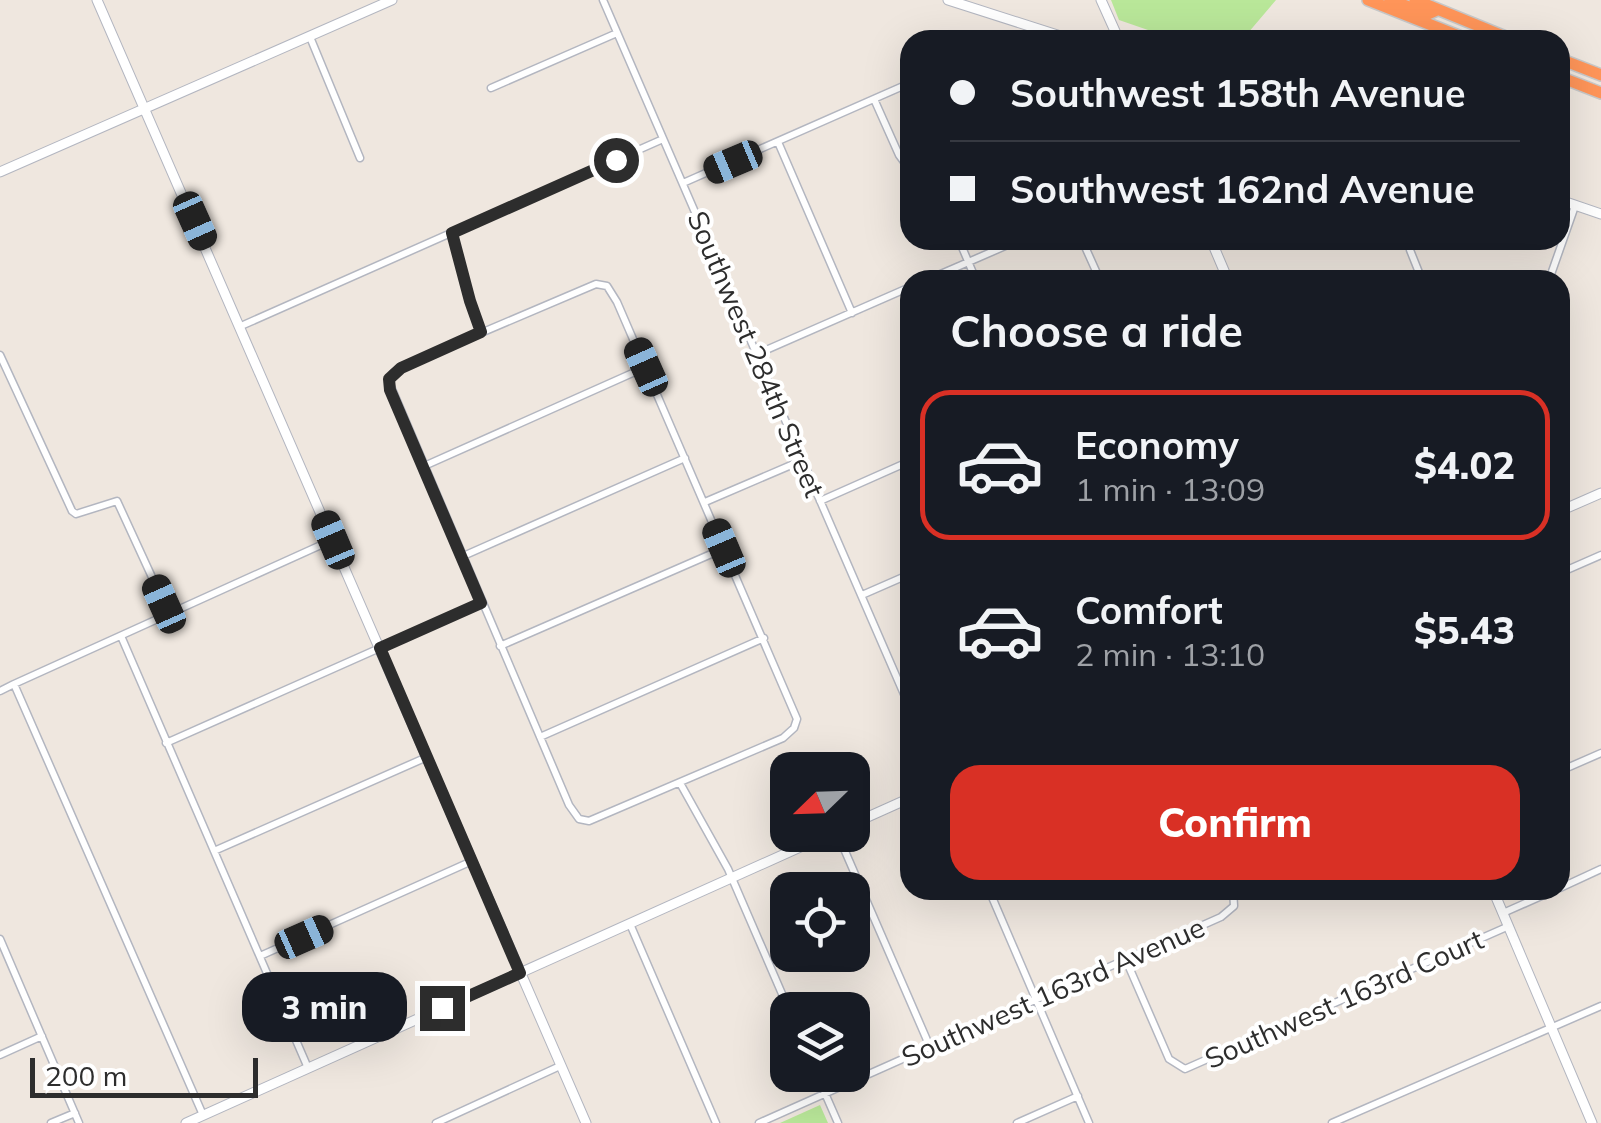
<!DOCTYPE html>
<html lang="en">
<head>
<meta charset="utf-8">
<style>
	:root { --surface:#171b24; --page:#20242c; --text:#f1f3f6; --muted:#9ea1a6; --line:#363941; --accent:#d93025 }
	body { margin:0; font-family:Mulish,sans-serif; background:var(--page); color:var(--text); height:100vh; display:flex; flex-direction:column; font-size:38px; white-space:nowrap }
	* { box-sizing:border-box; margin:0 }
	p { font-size:32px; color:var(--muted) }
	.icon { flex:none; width:55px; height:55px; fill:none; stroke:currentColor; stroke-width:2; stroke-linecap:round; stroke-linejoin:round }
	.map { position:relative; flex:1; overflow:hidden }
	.sheet { position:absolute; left:900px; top:270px; width:670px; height:630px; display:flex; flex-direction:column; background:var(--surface); border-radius:30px; box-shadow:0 10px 40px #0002 }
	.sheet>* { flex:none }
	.top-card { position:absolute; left:900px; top:30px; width:670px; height:220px; border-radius:30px; box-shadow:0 10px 40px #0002; display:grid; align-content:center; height:220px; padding:0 50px; background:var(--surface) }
	.needle { width:65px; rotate:247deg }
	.controls { position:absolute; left:770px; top:752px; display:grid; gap:20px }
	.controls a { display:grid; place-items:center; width:100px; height:100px; border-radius:20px; background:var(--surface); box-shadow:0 10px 40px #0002; font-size:50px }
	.scale { position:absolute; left:30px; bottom:25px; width:228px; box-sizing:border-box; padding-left:10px; border:5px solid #2d2d2d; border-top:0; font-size:28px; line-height:35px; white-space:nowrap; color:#2d2d2d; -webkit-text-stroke:8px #fff; paint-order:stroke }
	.end { position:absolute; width:45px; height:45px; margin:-22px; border:12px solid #2d2d2d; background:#fff; box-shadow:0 0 0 5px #fff }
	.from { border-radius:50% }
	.bubble { position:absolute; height:70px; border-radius:30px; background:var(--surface); box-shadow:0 10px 40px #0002; font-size:32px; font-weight:800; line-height:70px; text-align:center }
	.car { position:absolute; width:30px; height:60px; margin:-30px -15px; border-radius:12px; box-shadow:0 0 8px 2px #0007; background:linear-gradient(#222 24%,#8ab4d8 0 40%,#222 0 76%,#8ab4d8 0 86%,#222 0) }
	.top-card b { display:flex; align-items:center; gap:35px; height:95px; font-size:38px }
	.top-card b+b { border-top:2px solid var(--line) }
	.top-card i { width:25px; height:25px; background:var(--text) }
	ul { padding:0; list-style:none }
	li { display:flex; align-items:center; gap:30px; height:150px; margin:0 20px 15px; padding:0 30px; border:5px solid transparent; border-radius:30px }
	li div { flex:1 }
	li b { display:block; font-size:38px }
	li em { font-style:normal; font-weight:800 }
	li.on { border-color:var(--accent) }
	li>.icon { width:90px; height:90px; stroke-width:1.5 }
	h2 { padding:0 50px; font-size:45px; line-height:120px }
	.action { display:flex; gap:20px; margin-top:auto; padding:20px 50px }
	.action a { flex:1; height:115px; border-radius:30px; background:var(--accent); color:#fff; font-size:40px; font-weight:800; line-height:115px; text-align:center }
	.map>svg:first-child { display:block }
</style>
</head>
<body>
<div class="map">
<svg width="1601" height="1123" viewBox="0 0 1601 1123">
	<rect width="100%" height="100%" fill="#efe7df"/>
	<path fill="#b9e799" d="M1111,0H1276L1242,40H1177L1119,20Z
		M820,1105L828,1123H780Z"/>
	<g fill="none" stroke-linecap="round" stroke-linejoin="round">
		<defs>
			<path id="street" d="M603,0L910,708
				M310,37L360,158
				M491,88L617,33
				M874,99L899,155L910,170
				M778,142L852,313
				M683,183L910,83
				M452,233L469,301L481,332
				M959,240L976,280
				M1082,240L1100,280
				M1411,240L1410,250L1422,280
				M927,280L1019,240
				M1549,280L1575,206
				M596,284L607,286L617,302L797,719L794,728L783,738L589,821L579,819L569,805L389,382L393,373L401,367Z
				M241,326L663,139
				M757,354L910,287
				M0,355L72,511L76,514L117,501L168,612
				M905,406L910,418
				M422,467L646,367
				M820,501L910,461
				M705,502L803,460
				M461,557L685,458
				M1560,573L1601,555
				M862,595L910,574
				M121,636L308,1068
				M500,646L725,548
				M14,684L332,540
				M0,691L14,684L203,1115
				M540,737L764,638
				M166,743L481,603
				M1560,771L1601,753
				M680,783L728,869L789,1010
				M838,835L930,1047
				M214,851L427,757
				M1560,888L1601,869
				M989,890L1089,1123
				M1503,913L1555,890
				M630,924L716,1123
				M0,939L79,1123
				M260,956L472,861
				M1126,960L1169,1059L1185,1069L1509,926
				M0,1055L42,1036
				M817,1075L838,1123
				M51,1123L75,1113
				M436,1123L560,1066
				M759,1123L1221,917L1234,906L1233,890
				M1017,1123L1078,1096
				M1332,1123L1601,1006"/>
			<path id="secondary" d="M97,0L586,1123
				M948,0L1073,40
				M1101,0L1119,40
				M0,172L392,0
				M1560,200L1601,214
				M1211,240L1228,280
				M1560,511L1601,493
				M852,824L910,798
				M1493,890L1592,1123
				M186,1123L827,835"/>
			<path id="highway" d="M1368,0L1469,40
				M1390,0L1428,14L1437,10
				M1415,0L1513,40
				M1560,59L1601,75
				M1560,77L1601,93"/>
		</defs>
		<use href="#street" stroke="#b3b6c0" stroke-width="9"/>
		<use href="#secondary" stroke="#b3b6c0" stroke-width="11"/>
		<use href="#highway" stroke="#c8c8c8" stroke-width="14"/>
		<use href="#street" stroke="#fff" stroke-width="6"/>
		<use href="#secondary" stroke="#fff" stroke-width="9"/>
		<use href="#highway" stroke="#ff9559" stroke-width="11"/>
	</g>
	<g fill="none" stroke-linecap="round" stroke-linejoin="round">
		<path stroke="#2d2d2d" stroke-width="12" d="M442,1008L520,973L380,648L481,603L390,390L389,379L401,368L481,332L470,301L452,233L616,160"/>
	</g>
	<g text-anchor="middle" stroke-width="8" stroke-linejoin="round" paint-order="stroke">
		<g font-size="28" fill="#2d2d2d" stroke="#fff">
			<text transform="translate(756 354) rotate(67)" y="10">Southwest 284th Street</text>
			<text transform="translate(1053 992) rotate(-24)" y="10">Southwest 163rd Avenue</text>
			<text transform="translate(1344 999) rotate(-24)" y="10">Southwest 163rd Court</text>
		</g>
	</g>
</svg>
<div class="controls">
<a><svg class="needle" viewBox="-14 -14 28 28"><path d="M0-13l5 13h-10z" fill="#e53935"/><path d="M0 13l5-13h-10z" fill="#9ea1a6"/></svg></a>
<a><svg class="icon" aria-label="locate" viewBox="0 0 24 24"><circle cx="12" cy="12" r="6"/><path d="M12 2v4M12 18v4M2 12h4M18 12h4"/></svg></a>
<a><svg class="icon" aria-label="layers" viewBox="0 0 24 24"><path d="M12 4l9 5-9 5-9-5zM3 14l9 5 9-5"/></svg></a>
</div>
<div class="scale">200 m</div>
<i class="end from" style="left:616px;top:160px"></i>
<i class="end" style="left:442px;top:1008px"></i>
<div class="bubble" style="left:242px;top:972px;width:165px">3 min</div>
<i class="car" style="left:733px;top:162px;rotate:247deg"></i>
<i class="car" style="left:195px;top:221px;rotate:156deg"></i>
<i class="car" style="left:646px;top:367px;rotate:336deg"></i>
<i class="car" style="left:333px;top:540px;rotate:337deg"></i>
<i class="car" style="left:724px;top:548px;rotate:337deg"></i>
<i class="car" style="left:164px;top:604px;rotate:336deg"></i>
<i class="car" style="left:304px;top:937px;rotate:66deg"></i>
<div class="top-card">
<b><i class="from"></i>Southwest 158th Avenue</b>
<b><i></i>Southwest 162nd Avenue</b>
</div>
<section class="sheet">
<h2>Choose a ride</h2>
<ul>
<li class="on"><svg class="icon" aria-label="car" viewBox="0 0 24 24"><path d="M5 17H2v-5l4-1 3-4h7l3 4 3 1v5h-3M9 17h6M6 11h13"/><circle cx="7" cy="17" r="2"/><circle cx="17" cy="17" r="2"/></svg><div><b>Economy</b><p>1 min · 13:09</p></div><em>$4.02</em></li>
<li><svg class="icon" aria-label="car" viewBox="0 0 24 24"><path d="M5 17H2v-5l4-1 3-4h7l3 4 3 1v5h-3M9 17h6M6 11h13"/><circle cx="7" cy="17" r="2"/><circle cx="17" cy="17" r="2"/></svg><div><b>Comfort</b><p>2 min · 13:10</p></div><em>$5.43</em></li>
</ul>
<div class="action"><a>Confirm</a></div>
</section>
</div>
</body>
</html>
